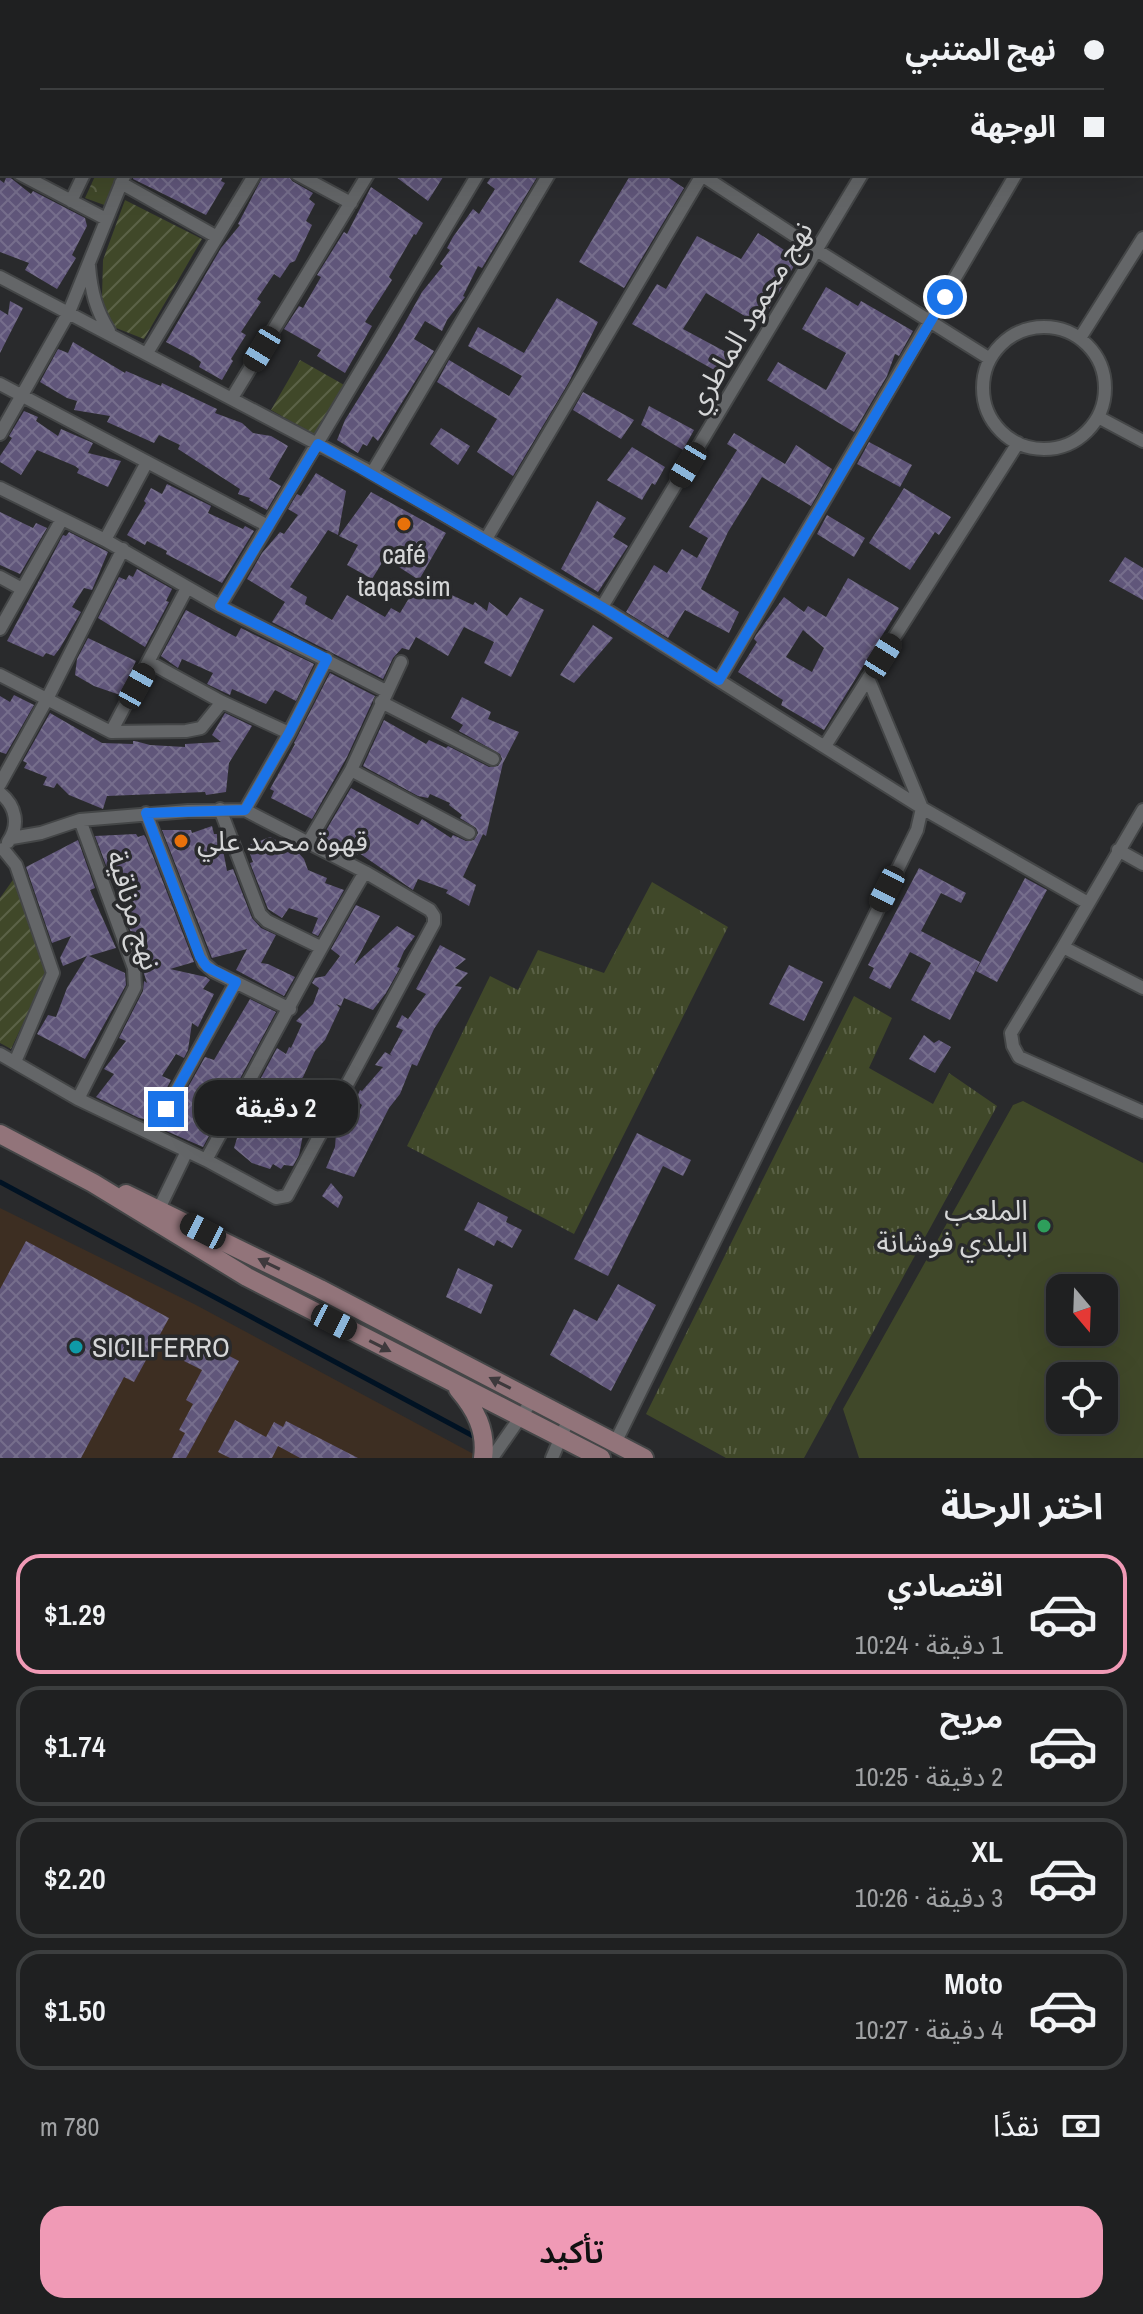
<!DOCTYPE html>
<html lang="ar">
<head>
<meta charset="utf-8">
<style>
	:root { --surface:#1f2021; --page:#2c2d2e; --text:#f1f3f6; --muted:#a1a3a5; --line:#3c3e3f; --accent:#f09ab6 }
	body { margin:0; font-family:"Archivo Narrow","Noto Sans Arabic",sans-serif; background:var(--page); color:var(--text); direction:rtl; height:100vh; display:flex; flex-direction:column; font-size:30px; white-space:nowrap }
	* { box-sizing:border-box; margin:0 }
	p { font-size:26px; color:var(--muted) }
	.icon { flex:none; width:44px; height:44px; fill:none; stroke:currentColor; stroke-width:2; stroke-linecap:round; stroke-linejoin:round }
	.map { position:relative; height:1458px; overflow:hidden; direction:ltr }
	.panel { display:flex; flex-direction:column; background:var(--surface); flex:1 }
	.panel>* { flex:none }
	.banner { position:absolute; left:0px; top:0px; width:1144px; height:176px; box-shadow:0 8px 32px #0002,0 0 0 2px var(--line); direction:rtl; display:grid; align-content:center; height:176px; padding:0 40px; background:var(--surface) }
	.needle { width:52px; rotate:161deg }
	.controls { position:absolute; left:1046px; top:1274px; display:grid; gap:16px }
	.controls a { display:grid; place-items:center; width:72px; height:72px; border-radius:16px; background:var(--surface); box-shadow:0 8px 32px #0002,0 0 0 2px var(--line); font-size:40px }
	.end { position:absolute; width:36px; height:36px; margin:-18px; border:10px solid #1a73e8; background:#fff; box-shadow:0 0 0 4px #fff }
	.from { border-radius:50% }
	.bubble { position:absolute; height:56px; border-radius:24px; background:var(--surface); box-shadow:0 8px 32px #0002,0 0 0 2px var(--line); font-size:26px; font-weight:600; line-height:56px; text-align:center; direction:rtl }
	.car { position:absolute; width:24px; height:48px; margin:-24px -12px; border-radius:10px; box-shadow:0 0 6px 2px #0007; background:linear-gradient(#222 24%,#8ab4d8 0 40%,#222 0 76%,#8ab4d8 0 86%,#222 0) }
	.banner b { display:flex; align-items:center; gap:28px; height:76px; font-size:30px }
	.banner b+b { border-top:2px solid var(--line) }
	.banner i { width:20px; height:20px; background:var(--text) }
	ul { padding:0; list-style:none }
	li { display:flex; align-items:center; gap:24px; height:120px; margin:0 16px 12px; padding:0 24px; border:4px solid var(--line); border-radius:24px }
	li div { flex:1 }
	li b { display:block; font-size:30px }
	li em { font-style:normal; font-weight:600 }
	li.active { border-color:var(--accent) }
	li>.icon { width:72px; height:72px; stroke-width:1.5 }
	h2 { padding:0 40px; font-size:36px; line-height:96px }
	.pay { display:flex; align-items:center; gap:20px; height:88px; padding:0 40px; font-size:30px }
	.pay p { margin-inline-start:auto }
	.action { display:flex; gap:16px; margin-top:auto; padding:16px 40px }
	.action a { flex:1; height:92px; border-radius:24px; background:var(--accent); color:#111; font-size:32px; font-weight:600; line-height:92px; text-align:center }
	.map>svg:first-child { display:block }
</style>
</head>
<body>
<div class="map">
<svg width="1143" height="1458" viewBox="0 0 1143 1458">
	<defs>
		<pattern id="grass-tufts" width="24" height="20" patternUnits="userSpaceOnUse" patternTransform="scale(2)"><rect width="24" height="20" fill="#404829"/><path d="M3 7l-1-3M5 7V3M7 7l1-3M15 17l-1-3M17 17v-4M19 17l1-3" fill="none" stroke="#5b6247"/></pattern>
		<pattern id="forest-crowns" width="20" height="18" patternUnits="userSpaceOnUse" patternTransform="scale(2)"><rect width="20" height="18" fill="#404829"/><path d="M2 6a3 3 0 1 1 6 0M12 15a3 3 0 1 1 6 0" fill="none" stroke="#5b6247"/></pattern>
		<pattern id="garden-furrows" width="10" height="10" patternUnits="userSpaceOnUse" patternTransform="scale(2)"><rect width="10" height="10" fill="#404829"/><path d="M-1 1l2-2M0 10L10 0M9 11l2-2" fill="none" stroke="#5b6247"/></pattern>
		<pattern id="building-cross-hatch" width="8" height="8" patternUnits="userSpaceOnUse" patternTransform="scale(2)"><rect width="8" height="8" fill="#60567a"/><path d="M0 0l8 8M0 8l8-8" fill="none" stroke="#766e8c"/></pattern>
	</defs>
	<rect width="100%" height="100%" fill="#292a2c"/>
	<path fill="#3d2e22" d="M0,1208L196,1305L481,1458H0Z"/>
	<path fill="url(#grass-tufts)" d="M652,882L728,927L574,1234L407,1146L490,976L518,990L538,950L604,973Z
		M854,996L892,1018L869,1068L933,1104L949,1073L997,1106L804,1458H726L646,1414Z"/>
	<path fill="url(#forest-crowns)" d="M96,174H120L107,206L85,198Z"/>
	<path fill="url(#garden-furrows)" d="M125,200L202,239L144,339L111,326L102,297L103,260Z
		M300,360L346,386L317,436L271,410Z
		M15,877L47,973L11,1049L0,1043V898Z"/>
	<path fill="#404829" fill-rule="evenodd" d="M1023,1101L1143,1163V1458H859L843,1409L1013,1105ZM1060,1288H1104V1332H1060ZM1060,1376H1104V1420H1060Z"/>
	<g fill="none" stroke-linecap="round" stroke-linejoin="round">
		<path stroke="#001223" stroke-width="5" d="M0,1182L475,1437"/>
	</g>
	<path fill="url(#building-cross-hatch)" fill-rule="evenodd" d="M134,174H224L221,181L225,183L206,215L133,179Z
		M264,174H288L292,181L313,193L309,199L315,204L306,221L312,225L295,261L290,263L280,278L274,274L257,299L261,302L241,332L246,335L231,359L233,361L222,380L199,367L201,362L194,357L166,342L221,248L240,225L238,224Z
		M392,174H445L428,201Z
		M493,174H539L482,268L478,266L463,296L465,297L447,320L442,331L425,321L414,339L434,351L378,441L373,436L367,446L363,444L358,453L337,440L345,420L394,342L422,292L443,266L440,264L450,250L447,248L453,237L473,209L479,214L495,189L487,183Z
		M631,174H663L684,188L624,288L579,262Z
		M7,175L31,194L33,191L85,218L87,226L72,255L76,258L57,289L25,270L29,263L0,252V180L4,183Z
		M371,187L423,223L416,235L414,234L389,277L392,280L365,322L372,326L345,373L317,356L321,350L284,329L299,306L303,308L321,277L317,275L344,232L347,234Z
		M758,233L798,259L760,325L706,293L683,329L737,358L725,376L632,324L657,284L666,289L697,236L741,259Z
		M826,287L858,306L861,301L913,331L899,356L895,354L887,376L854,432L767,380L778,362L826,390L846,353L802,329Z
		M557,298L598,322L569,382L513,476L477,452L497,419L437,382L449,360L509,396L522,376L468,346L478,327L524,353Z
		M10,301L23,308L0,353V310L8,315Z
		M73,342L125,373L126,371L161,386L162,383L217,409L215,413L242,423L253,433L271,436L288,446L269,479L281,486L267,510L249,500L250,498L238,494L240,489L178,449L180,445L159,435L154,443L107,422L110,416L74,410L77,401L67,398L40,382L58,349L68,353Z
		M583,392L634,420L621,439L573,410Z
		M649,406L694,430L683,450L641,425Z
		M24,411L38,417L36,421L58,436L61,429L93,443L88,453L121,461L108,487L77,473L79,469L75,466L37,450L21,475L0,462V456L12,438L9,436Z
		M441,428L470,446L458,465L430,444Z
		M734,433L785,464L796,445L832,469L811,506L762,477L728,532L701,589L739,612L729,633L685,610L668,638L626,612L654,565L667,573L682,549L697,558L708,538L689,527L737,450L727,444Z
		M869,442L912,465L900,487L857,464Z
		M632,447L665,467L655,485L652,483L642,500L607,480Z
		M316,473L346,491L338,535L328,530L290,587L307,597L305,604L332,620L347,595L385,617L391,608L400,613L420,580L473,605L475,602L487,611L489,602L507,616L520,597L544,610L511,677L484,663L494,642L464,627L448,656L416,637L409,650L402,648L393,658L383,679L272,622L285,602L247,579L262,553L280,532L284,534L298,515L288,509L297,494L301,496Z
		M167,484L211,506L208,513L243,529L245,526L254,531L222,583L166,554L167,551L147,541L145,545L127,535L146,503L144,501L151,488L162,494Z
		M904,488L951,517L939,535L935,532L910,570L869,543Z
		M371,492L446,533L419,580L385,558L372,579L347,565L358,545L339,536Z
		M597,501L626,518L613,537L628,546L598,592L561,569Z
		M0,512L33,528L36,523L47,528L20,574L0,565Z
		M827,515L865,538L854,557L817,534Z
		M69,532L108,552L92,590L84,588L72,607L81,612L60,648L54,656L46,653L43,657L7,641L63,535L66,536Z
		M1125,557L1143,568V600L1109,581Z
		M137,569L172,589L166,601L169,602L145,647L98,618L119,577L126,580L129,575L133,577Z
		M848,578L899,608L824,730L781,705L783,700L738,672L757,642L754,639L756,635L784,597L804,612L808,606L826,617ZM803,630L824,648L812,672L786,657Z
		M186,610L236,637L241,628L314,664L296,701L275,690L266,704L232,689L230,695L207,684L213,673L182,659L178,668L161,656Z
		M593,625L613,638L574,683L560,675Z
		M88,638L136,661L120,695L94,686L75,675L77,659Z
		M330,673L375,696L347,757L312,819L271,798L274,791L270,789L295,744L294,743Z
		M14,695L34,705L6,754L0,752V696L10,702Z
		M462,697L491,712L488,719L519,732L503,763L486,836L483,834L463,877L476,885L469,906L446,893L448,890L418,879L413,890L359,853L357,855L330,841L329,843L321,839L351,788L418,825L422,819L451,838L453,835L466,841L474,840L478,833L476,828L460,818L462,815L449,805L450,803L430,794L428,798L418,796L363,766L384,720L426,744L429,740L446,748L448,746L489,767L498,766L502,759L500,754L459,731L463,725L451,718Z
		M50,713L102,743L133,744V741H135L150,745L185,747V744L221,742L212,735L225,713L252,726L229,763L226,792L206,795L205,792L107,796L103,809L69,795L57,783L54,788L43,785L47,777L24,768L27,763L23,761Z
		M212,826L214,834H220L227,871L233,869L252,918L261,928L276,935L261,963L268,964L295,977L284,996L236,970L247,949L212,958L162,830H191L192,833Z
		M136,834L138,837L144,835L146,838L194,962L170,969L206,977L210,980L203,989L214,994L198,1027L192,1023L188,1050L184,1058L176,1054L162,1076L171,1080L150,1120L139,1118L96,1097L114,1074L104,1069L126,1041L119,1038L143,991L144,981L147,983L114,880L112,881L95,836Z
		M270,837L296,850L304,859L308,870L327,878L325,883L344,890L318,936L312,933L318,918L289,908L282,918L268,909L250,863L253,862L247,846Z
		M78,840L95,888L90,890L116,948L89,956L125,973L126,985L85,1059L37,1034L48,1015L56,1017L67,988L87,956L63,966L60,958L71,936L52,943L26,867Z
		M919,868L966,893L961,903L941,893L921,931L980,962L950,1020L911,1000L931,963L910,952L890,989L869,978L874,968L868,965Z
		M1025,878L1047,890L997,982L976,971Z
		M356,905L380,916L354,965L397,926L415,936L404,951L397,967L400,968L386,993L373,1010L344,998L341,1006L336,1004L340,1008L325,1040L315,1051L303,1077L294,1087L309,1094L308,1104L315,1106L312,1112L320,1115L313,1129L305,1125L299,1155L293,1166L284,1165L281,1169L273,1164L270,1169L252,1163L234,1148L237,1138L232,1132L277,1048L286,1054L289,1047L291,1048L302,1024L296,1021L313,1004L319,988L312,983L315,978L325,976L340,956L331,949Z
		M440,945L466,959L455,968L468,973L455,986L462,987L434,1029L417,1066L412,1064L400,1094L389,1108L354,1177L326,1168L335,1147L336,1133L344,1128L349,1134L362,1105L356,1100L360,1090L362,1091L383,1067L375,1065L385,1052L392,1056L390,1054L403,1030L396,1027L402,1015L408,1019L426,994L416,989Z
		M789,965L823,982L804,1021L769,1004Z
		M250,999L276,1012L203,1147L164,1130L205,1057L214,1060Z
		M924,1035L934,1043L939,1040L951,1047L935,1073L909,1059Z
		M637,1133L691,1160L683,1176L663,1166L608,1276L574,1259Z
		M331,1183L343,1197L338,1208L322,1196Z
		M478,1202L508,1217L506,1222L522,1230L512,1248L497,1240L494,1246L464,1230Z
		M26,1241L169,1318L134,1382L124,1377L81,1458H0V1289Z
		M458,1268L493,1285L481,1314L446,1297Z
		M618,1284L656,1305L611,1391L550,1355L574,1309L597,1321Z
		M202,1342L239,1361L186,1458H172L185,1433L179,1430L193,1404L186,1400L202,1370L184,1361L190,1348L197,1352Z
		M235,1420L266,1437L274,1422L283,1427L286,1421L358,1458H300L278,1446L272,1458H230L218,1452Z"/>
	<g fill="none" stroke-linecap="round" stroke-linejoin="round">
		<defs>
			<path id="street" d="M382,0L386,2
				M867,0L871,2
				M1091,0L1094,2
				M56,2L57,0
				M186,2L187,0
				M579,2L580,0
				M651,2L652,0
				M959,2L961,0
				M1142,32L1143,33
				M0,112L2,108
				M0,163L2,164
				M20,174L106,219
				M297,174L351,203
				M700,174L818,251L990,359
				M121,183L217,237
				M71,201L84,174
				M89,266C91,291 96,310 109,331
				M0,277L363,468L602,607L922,808L917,830L615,1443
				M983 388a61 61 0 1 1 122 0a61 61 0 1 1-122 0Z
				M1080,338L1143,238
				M147,353L255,174
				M0,384L268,526
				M232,398L368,174
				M1098,417L1143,441
				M0,434L69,312L125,174
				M372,473L549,174
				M0,488L105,540L220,606L386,691
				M486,539L702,175
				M105,540L147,462
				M0,577L22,589
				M220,606L478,174
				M602,607L862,174
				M0,629L62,519
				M149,662L222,702L289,733
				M0,675L111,732L186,731L201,728L222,702
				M868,678L922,808L1088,903
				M719,680L1016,174
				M381,702L493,759
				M111,732L187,588
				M825,746L1018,443
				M351,770L469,833
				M0,784L47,699L123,549
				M0,793C16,806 20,825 8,842
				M220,809L260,914L267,921L320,947
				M245,810L289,733L327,659
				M146,813L204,963L213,971L290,1009
				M308,843L351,770L401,662
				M3,849L16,865L53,973L15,1062
				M1118,850L1143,864
				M1063,947L1143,810
				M1143,988L1063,947L1011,1033L1013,1046L1019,1057L1143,1112
				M0,1054L78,1099L206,1160L276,1198L287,1196L434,923V916L430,910L365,872L245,810L188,811L80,820L41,833L12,838
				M78,1099L135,987L134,968L80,820
				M152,1134L236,982
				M206,1160C259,1064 309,966 365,872
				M155,1217L187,1151
				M492,1458L533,1399
				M552,1458L569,1418"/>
			<path id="secondary" d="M0,1134L93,1183L247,1277L601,1458
				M126,1194L320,1289L644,1458
				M458,1389C475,1409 487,1430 483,1458"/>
		</defs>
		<use href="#street" stroke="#444647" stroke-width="16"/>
		<use href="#secondary" stroke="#444647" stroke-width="22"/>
		<use href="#street" stroke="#646668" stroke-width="12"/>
		<use href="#secondary" stroke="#92747a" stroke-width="18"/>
	</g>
	<defs><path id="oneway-solid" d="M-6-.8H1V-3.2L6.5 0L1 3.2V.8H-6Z" transform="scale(2)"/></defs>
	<g fill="#3e393c">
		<use href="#oneway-solid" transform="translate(269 1264) rotate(-154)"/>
		<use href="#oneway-solid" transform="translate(380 1346) rotate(27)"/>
		<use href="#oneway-solid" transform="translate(500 1383) rotate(-153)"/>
	</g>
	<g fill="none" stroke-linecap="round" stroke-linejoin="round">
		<path stroke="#1a73e8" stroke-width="10" d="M166,1109L236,982L207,967L200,957L146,813L245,810L289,733L327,659L220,606L318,444L602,607L719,680L945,297"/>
	</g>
	<g fill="#e8710a" stroke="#292a2c" stroke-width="3">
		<circle cx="404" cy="524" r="8"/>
		<circle cx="181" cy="841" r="8"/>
	</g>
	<circle fill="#2e9e5b" stroke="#292a2c" stroke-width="3" cx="1044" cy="1226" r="8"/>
	<circle fill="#0f9aa8" stroke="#292a2c" stroke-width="3" cx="76" cy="1347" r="8"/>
	<g text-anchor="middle" stroke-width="7" stroke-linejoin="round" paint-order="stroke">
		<g font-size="28" fill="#d5d6d7" stroke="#292a2c">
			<text transform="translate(749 317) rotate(-59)" y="10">نهج محمود الماطري</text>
			<text transform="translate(134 910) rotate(73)" y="10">نهج مرناقية</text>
		</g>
		<g font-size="28" fill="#d5d6d7" stroke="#292a2c" text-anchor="start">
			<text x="404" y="564" text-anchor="middle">café<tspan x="404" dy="32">taqassim</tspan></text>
			<text x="197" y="851">قهوة محمد علي</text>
			<text x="1028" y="1220" text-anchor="end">الملعب<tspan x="1028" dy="32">البلدي فوشانة</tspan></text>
			<text x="92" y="1357">SICILFERRO</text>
		</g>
	</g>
</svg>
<div class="controls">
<a><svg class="needle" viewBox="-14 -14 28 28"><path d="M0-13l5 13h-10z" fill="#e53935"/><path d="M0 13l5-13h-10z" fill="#a1a3a5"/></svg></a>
<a><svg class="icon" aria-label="locate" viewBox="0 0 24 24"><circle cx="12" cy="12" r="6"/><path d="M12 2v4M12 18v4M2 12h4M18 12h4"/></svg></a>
</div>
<i class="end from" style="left:945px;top:297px"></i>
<i class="end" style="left:166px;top:1109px"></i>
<div class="bubble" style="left:194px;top:1080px;width:164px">2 دقيقة</div>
<i class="car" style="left:262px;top:349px;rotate:211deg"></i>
<i class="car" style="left:688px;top:465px;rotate:211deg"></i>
<i class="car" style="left:883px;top:656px;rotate:32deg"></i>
<i class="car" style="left:137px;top:686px;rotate:29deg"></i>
<i class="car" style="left:887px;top:889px;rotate:207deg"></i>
<i class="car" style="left:203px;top:1231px;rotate:297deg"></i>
<i class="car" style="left:334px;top:1322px;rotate:117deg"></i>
<div class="banner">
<b><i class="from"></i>نهج المتنبي</b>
<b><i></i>الوجهة</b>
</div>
</div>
<section class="panel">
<h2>اختر الرحلة</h2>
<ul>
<li class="active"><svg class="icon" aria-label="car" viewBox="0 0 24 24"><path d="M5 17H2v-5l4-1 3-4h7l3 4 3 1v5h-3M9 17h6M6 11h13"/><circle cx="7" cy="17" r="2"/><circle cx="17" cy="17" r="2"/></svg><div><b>اقتصادي</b><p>1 دقيقة · 10:24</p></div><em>$1.29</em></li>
<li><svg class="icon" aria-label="car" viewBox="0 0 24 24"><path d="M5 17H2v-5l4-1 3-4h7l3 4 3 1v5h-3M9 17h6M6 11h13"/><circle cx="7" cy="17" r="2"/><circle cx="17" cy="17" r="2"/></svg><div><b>مريح</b><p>2 دقيقة · 10:25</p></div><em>$1.74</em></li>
<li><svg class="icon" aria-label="car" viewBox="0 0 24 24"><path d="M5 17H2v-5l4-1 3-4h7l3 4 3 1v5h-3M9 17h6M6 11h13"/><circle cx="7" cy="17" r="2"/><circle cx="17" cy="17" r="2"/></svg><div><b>XL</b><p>3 دقيقة · 10:26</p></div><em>$2.20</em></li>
<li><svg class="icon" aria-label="car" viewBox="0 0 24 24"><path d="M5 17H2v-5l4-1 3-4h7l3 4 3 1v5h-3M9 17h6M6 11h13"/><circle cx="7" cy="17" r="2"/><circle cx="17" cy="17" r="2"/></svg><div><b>Moto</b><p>4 دقيقة · 10:27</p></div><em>$1.50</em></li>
</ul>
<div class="pay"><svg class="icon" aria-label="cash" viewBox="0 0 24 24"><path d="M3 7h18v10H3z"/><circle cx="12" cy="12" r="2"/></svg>نقدًا<p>780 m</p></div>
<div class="action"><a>تأكيد</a></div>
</section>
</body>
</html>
